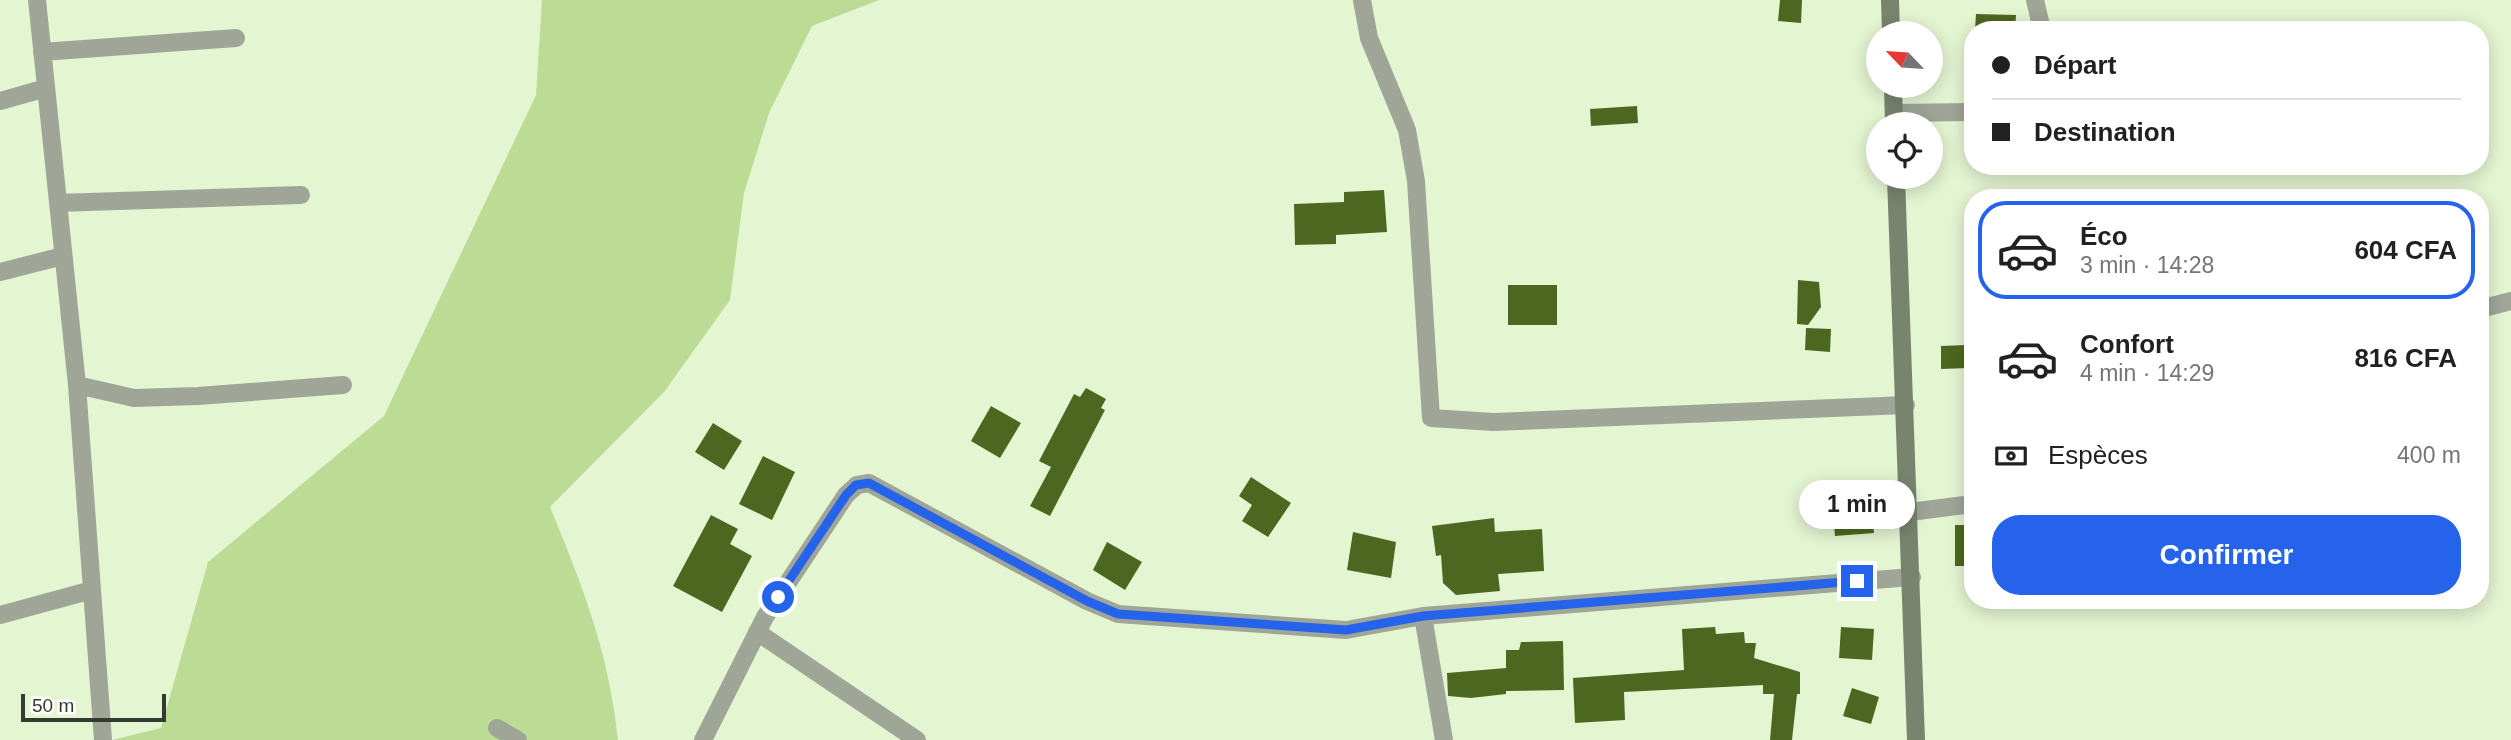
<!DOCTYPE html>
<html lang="fr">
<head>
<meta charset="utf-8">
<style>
	:root { --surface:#fff; --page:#f6f6f6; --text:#202124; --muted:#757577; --line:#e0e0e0; --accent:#2563eb }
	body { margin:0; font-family:Helvetica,sans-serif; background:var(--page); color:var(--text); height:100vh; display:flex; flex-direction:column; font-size:26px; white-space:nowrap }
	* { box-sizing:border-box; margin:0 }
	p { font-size:23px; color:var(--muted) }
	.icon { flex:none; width:38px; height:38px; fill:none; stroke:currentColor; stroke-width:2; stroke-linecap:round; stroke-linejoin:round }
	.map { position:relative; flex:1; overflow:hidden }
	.sheet { position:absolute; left:1964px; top:189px; width:525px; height:420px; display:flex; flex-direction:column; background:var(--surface); border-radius:28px; box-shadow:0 4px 18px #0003 }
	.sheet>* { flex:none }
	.hud { position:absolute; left:1964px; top:21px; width:525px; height:154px; border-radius:28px; box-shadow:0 4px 18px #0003; display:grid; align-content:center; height:154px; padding:0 28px; background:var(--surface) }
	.needle { width:46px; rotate:295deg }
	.buttons { position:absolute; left:1866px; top:21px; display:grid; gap:14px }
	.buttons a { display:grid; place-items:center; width:77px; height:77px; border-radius:50%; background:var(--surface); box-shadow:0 4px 18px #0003; font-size:35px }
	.scale { position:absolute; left:21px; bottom:18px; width:145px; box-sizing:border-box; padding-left:7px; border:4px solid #343a2d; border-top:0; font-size:19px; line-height:24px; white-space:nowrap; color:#343a2d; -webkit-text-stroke:5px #fff; paint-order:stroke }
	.end { position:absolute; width:32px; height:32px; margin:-16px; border:9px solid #2563eb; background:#fff; box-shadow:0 0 0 4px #fff }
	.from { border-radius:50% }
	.bubble { position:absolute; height:49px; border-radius:24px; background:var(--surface); box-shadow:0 4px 18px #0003; font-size:23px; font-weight:700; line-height:49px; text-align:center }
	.hud b { display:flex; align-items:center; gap:24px; height:66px; font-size:26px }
	.hud b+b { border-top:2px solid var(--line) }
	.hud i { width:18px; height:18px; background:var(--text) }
	ul { padding:12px 0 0; list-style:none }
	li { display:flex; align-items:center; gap:21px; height:98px; margin:0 14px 10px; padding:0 14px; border:4px solid transparent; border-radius:28px }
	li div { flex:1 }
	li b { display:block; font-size:26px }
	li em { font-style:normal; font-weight:700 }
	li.current { border-color:var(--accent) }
	li>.icon { width:63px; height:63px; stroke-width:1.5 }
	.pay { display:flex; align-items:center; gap:18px; height:77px; padding:0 28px; font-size:26px }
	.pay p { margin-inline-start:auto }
	.action { display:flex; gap:14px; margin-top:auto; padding:14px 28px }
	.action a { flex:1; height:80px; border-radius:28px; background:var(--accent); color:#fff; font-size:28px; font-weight:700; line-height:80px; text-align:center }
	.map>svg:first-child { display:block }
</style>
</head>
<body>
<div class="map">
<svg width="2511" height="740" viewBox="0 0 2511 740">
	<rect width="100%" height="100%" fill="#e4f5d2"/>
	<path fill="#bcdc95" d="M542,0H879L812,26L769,113L744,193L730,300L664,392L550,507C583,587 609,653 618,740H112L161,728L208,562L384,416L536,95Z"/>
	<path fill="#4c6820" d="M1780,0H1802L1801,23L1778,21Z
		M1976,14L2016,15L2015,30H1975Z
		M1637,106L1638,123L1591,126L1590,109Z
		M1384,190L1387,232L1336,235V244L1295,245L1294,204L1344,202V192Z
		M1798,280L1819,282L1821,307L1808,325L1797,324Z
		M1508,285H1557V325H1508Z
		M1806,328L1831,329L1830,352L1805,350Z
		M1967,345L1968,368L1941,369V346Z
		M1086,388L1106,399L1101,408L1105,410L1050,516L1030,506L1051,467L1039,461L1074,394L1080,397Z
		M991,406L1021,423L1000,458L971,441Z
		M713,423L742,441L724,470L695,452Z
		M763,456L795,472L772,520L739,504Z
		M1251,477L1291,503L1268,537L1242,521L1252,505L1239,496Z
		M1870,486L1874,533L1835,536L1831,489Z
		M711,515L738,529L730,544L752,556L722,612L673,586Z
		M1494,518L1495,532L1542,529L1544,571L1498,574L1500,591L1456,595L1443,583L1441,555L1436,556L1432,526Z
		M1955,525H1972V566H1955Z
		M1353,532L1396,542L1391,578L1347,570Z
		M1107,542L1142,562L1125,590L1093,570Z
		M1715,627L1716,634L1744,632L1745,643H1756L1754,658L1800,672V694H1797L1792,740H1770L1774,694H1763V685L1624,692L1625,720L1575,723L1573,678L1684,670L1682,629Z
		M1841,627L1874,629L1872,660L1839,658Z
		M1563,641L1564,690L1506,691V694L1471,698L1448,696L1447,673L1506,668V650H1519L1521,642Z
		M1852,688L1879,697L1871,724L1843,716Z"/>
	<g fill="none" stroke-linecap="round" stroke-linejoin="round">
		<path stroke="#9fa698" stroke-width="18" d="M37,0L77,385L103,740
			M1362,0L1369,38L1407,130L1416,181L1431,418L1493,422L1906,405
			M2035,0L2042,30
			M42,52L236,38
			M0,101L46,88
			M1894,113L1972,112
			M58,203L301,195
			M0,272L63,256
			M2480,309L2511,301
			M77,385L134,398L198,396L343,385
			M1910,512L1972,504
			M0,615L92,590
			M1423,616L1444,740
			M757,632L917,740
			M497,728L518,740
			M703,740L765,617L846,495L857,485L869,483L1087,601L1118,614L1346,630L1423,616L1912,577"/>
		<path stroke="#79846e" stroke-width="18" d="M1890,0L1891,33
			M1893,86L1894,124
			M1896,177L1916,740"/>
	</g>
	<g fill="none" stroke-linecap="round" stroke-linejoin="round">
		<path stroke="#2563eb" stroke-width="9" d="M778,597L846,495L856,485L869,483L1087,601L1118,614L1346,630L1423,616L1857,581"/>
	</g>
</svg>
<div class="buttons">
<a><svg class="needle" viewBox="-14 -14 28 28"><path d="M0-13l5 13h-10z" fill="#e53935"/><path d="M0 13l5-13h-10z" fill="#757577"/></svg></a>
<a><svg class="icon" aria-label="locate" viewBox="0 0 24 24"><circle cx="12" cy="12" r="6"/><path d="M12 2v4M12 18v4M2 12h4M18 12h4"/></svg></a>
</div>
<div class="scale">50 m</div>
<i class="end from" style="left:778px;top:597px"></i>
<i class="end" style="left:1857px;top:581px"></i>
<div class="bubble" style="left:1799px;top:480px;width:116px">1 min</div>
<div class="hud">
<b><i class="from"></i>Départ</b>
<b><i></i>Destination</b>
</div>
<section class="sheet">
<ul>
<li class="current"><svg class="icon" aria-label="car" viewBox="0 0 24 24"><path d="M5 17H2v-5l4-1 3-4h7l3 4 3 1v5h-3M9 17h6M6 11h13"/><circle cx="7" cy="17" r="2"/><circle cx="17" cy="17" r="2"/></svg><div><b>Éco</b><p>3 min · 14:28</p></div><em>604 CFA</em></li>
<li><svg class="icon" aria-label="car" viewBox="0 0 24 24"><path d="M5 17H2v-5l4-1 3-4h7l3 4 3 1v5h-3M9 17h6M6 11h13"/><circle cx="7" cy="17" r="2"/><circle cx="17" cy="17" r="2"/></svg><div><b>Confort</b><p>4 min · 14:29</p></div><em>816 CFA</em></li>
</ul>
<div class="pay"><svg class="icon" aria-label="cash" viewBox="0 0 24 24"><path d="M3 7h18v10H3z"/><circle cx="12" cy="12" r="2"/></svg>Espèces<p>400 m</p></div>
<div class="action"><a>Confirmer</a></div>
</section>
</div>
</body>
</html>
